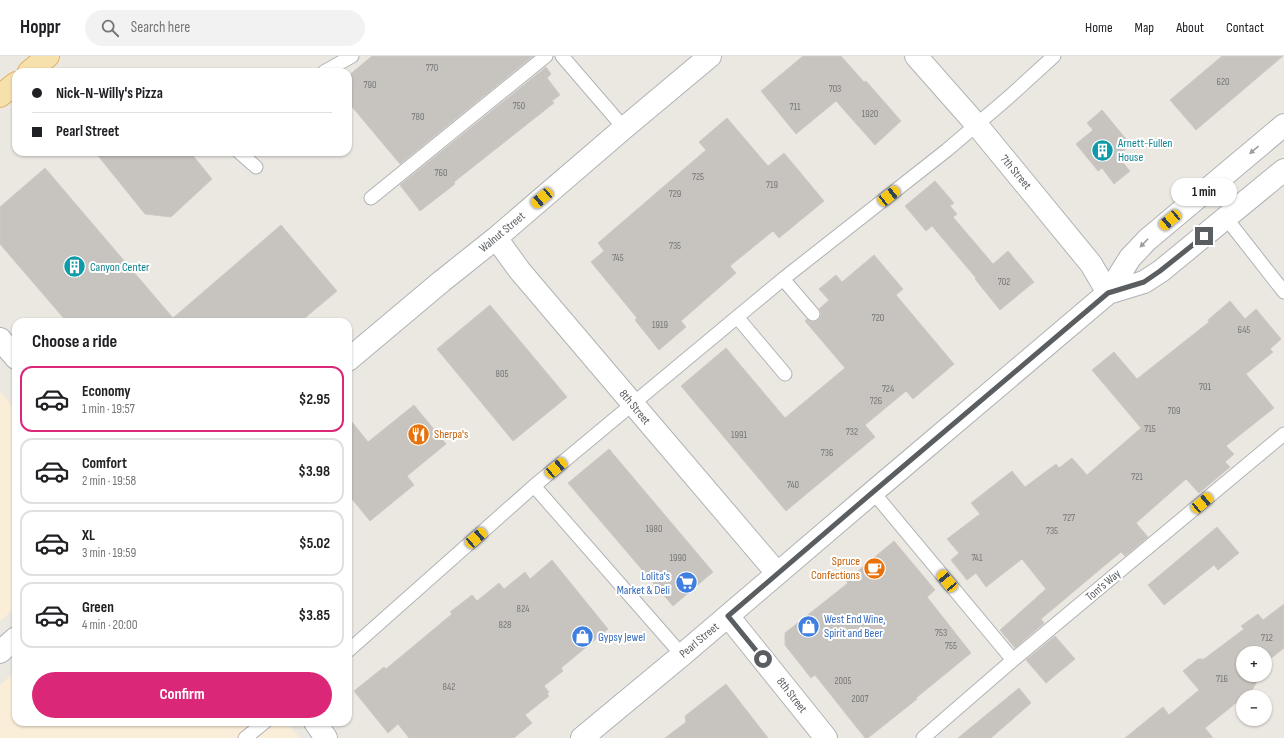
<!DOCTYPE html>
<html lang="en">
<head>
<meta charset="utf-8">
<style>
	:root { --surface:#fff; --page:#f2f2f2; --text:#202124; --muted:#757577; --line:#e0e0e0; --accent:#db2777 }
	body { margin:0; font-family:"Sofia Sans Condensed",sans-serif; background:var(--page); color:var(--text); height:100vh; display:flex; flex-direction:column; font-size:15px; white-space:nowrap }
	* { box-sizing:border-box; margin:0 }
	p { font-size:13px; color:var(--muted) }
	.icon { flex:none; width:22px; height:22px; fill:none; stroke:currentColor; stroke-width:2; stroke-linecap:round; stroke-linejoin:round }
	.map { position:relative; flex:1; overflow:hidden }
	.sheet { position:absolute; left:12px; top:262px; width:340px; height:408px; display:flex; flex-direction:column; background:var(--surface); border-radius:12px; box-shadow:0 1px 3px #0004 }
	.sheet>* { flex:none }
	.hud { position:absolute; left:12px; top:12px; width:340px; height:88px; border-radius:12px; box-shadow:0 1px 3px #0004; display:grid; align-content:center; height:88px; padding:0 20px; background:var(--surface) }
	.controls { position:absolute; left:1236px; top:590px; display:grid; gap:8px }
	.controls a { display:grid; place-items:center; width:36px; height:36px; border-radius:50%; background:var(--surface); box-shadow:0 1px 3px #0004; font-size:20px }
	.end { position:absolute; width:18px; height:18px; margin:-9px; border:5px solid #5a5e61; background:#fff; box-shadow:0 0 0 2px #fff }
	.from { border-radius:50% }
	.bubble { position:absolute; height:28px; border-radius:14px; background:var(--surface); box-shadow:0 1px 3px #0004; font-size:13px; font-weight:700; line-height:28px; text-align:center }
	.car { position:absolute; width:12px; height:24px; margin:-12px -6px; border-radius:5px; box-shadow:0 0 3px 1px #0007; background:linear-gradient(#f5c518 24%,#345 0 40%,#f5c518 0 76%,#345 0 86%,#f5c518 0) }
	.hud b { display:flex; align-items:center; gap:14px; height:38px; font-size:15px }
	.hud b+b { border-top:1px solid var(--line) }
	.hud i { width:10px; height:10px; background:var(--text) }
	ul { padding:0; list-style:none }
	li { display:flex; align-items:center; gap:12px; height:66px; margin:0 8px 6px; padding:0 12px; border:2px solid var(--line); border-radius:12px }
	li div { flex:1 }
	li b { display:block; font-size:15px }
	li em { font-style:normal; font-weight:700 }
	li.on { border-color:var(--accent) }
	li>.icon { width:36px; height:36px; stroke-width:1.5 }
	h2 { padding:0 20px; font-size:18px; line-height:48px }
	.primary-button { display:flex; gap:8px; margin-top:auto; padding:8px 20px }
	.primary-button a { flex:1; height:46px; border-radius:24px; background:var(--accent); color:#fff; font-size:16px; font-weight:700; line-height:46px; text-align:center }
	header { display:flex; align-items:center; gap:24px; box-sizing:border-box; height:56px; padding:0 20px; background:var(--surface); border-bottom:1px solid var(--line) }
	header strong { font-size:19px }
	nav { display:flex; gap:22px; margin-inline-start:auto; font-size:14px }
	.search { width:280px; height:36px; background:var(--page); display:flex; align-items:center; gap:10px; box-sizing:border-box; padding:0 14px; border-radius:22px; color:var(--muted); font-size:15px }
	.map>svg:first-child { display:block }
</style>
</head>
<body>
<header>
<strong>Hoppr</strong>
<div class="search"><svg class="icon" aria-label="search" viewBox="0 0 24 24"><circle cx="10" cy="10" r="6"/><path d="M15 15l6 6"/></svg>Search here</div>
<nav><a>Home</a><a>Map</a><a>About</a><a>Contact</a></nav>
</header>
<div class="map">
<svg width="1284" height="682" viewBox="0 0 1284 682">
	<rect width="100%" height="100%" fill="#ebe8e2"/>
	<path fill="#faeed8" d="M0,335L16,355V551L0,565Z
		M16,615V666H286L300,682H0V629Z"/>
	<path fill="#c7c3be" stroke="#cfc9c1" d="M372,0H533L400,108L348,46V20Z
		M803,0H841L864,26L866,25L901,65L875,89L836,45L796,78L761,35Z
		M1222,0H1283L1196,74L1170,44Z
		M546,11L551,18L547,22L560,39L552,45L554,47L454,126L455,128L420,155L400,129Z
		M1102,54L1131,89L1117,100L1130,115L1114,128L1102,112L1098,115L1076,88L1093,74L1087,67Z
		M727,62L768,110L784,97L824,145L779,182L773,175L730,210L736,217L681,265L686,271L659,294L635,264L637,262L591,206L604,195L598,187L706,94L699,86Z
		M95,96H190L212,123L171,161L145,158Z
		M45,112L173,262L281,169L337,235L300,266H67L0,188V151Z
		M935,125L954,147L950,150L957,158L953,161L993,208L1008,195L1034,226L1000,254L975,223L976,222L932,170L926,175L905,150Z
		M874,199L903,233L896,239L954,308L913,343L906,335L865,369L875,381L786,455L681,330L726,292L785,362L845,312L805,265L807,263L811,266L818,264L821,260V256L819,253L829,244L819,233L836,219L842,226Z
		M1230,245L1245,263L1256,253L1281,283L1270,293L1273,296L1246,318L1274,352L1226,390L1234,398L1225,406L1230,411L1199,437L1186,423L1136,467L1148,481L1125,500L1121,496L1104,510L1041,563L1044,567L1015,592L1000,574L1046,533L1022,503L986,531L976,517L967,524L951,504L959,497L947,483L980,458L971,447L1012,415L1025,431L1056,408L1059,412L1072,402L1087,419L1141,372L1092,314L1114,296L1137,323L1209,266L1208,264Z
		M490,249L567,341L513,385L437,293Z
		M414,349L446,388L407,420L414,429L370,465L348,438V361L368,386Z
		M609,393L713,516L673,550L568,427Z
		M1217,471L1239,497L1218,514L1214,509L1164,549L1148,529Z
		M894,485L935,534L927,541L971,597L916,642L917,643L868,682H865L815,619L811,622L785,589V577L848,527L846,525Z
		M552,504L608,573L561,612L563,615L544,630L549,636L547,638L549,640L525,659L532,667L514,682H409L398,668L388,677L354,635L384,611L386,613L452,558L450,556L472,539L477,545L499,527L504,533L525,516L530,523Z
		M1284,548V592L1265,607V597H1243V619H1254L1258,624L1252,634L1205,672L1213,682H1125L1163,651L1169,659L1199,634L1183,615L1198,603H1204L1244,573L1241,570L1258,558L1263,564Z
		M1055,580L1075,603L1046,627L1026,604Z
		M726,628L768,682H665L686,666L685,660Z
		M1019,632L1031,647L991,682H958Z"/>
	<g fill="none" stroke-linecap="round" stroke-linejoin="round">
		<defs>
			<path id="lane" d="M562,0L624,72
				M324,16L352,0
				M239,96L256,111
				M371,142L546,0
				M1226,162L1284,236
				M783,223L813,258
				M737,261L785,318
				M534,430L682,599
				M873,436L1013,604
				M348,595L534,430L783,223L947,94L1009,41L1054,0
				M245,682L265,666
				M923,682L1013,604L1284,378"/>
			<path id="street" d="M916,0L976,68L1091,208L1108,237
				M496,182L520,215L633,348L777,517
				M348,304L442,225L496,182L624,72L710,0
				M728,560L826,682
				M0,596L16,582"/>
			<path id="secondary" d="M1108,237L1144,226L1161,215L1284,114
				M0,283L16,302
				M315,666L326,682
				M582,682L682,599L873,436L1108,237L1130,202L1147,184L1284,69"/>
			<path id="primary" d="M29,16L48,0
				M0,40L16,27"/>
		</defs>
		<use href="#lane" stroke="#afb3b6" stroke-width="15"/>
		<use href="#street" stroke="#afb3b6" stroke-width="24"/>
		<use href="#secondary" stroke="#aeb2b6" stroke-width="24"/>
		<use href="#primary" stroke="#e2ae64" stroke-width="24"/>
		<use href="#lane" stroke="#fff" stroke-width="13"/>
		<use href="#street" stroke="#fff" stroke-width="22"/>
		<use href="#secondary" stroke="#fff" stroke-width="22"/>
		<use href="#primary" stroke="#f6e1ac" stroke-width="22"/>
	</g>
	<defs><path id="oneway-solid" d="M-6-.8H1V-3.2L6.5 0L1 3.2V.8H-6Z"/></defs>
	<g fill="#9c9ea0">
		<use href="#oneway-solid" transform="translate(1254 94) rotate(140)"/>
		<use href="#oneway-solid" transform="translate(1144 187) rotate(134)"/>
	</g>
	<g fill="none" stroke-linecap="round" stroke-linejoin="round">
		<path stroke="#5a5e61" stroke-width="5" d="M763,603L728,560L873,436L1108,237L1144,226L1160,215L1204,180"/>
	</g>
	<defs>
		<symbol id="building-disc" viewBox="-11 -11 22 22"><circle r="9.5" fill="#0f9aa8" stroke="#fff"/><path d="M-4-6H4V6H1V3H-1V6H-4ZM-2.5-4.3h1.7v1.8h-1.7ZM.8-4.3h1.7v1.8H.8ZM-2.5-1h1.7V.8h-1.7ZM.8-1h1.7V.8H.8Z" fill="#fff"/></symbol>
		<symbol id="restaurant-disc" viewBox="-11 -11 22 22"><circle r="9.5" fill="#e8710a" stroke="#fff"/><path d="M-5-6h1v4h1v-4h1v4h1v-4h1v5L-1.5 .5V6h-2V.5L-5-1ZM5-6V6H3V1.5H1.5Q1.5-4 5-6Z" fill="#fff"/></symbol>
		<symbol id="cafe-disc" viewBox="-11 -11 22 22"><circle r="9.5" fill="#e8710a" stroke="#fff"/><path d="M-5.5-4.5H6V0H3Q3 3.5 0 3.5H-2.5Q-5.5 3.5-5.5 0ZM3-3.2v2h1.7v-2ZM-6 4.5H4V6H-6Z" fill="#fff"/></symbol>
		<symbol id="supermarket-disc" viewBox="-11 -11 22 22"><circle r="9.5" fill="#3f7fe0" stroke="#fff"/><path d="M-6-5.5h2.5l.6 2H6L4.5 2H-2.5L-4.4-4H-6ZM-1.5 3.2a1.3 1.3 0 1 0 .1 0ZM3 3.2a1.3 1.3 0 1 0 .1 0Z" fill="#fff"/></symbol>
		<symbol id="shop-disc" viewBox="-11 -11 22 22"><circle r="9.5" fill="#3f7fe0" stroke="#fff"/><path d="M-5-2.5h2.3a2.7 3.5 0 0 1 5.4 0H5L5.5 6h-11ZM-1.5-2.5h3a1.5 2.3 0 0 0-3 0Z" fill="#fff"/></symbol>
	</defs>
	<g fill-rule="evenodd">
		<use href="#building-disc" x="1090" y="82" width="25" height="25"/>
		<use href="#building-disc" x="62" y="198" width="25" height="25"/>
		<use href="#restaurant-disc" x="406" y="366" width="25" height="25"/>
		<use href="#cafe-disc" x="862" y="500" width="25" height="25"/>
		<use href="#supermarket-disc" x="674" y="514" width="25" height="25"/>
		<use href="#shop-disc" x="796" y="558" width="25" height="25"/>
		<use href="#shop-disc" x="570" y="568" width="25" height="25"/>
	</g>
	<g text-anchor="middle" stroke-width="4" stroke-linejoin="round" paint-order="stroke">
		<g font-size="10" fill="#757778">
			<text x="432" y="15">770</text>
			<text x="1223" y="29">620</text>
			<text x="370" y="32">790</text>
			<text x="835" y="36">703</text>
			<text x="519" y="53">750</text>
			<text x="795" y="54">711</text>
			<text x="870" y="61">1920</text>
			<text x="418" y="64">780</text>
			<text x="441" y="120">760</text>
			<text x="698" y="124">725</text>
			<text x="772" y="132">719</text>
			<text x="675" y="141">729</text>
			<text x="675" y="193">735</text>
			<text x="618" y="205">745</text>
			<text x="1004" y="229">702</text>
			<text x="878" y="265">720</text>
			<text x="660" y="272">1919</text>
			<text x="1244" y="277">645</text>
			<text x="502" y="321">805</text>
			<text x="1205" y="334">701</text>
			<text x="888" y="336">724</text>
			<text x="876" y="348">726</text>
			<text x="1174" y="358">709</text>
			<text x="1150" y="376">715</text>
			<text x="852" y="379">732</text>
			<text x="739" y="382">1991</text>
			<text x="827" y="400">736</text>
			<text x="1137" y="424">721</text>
			<text x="793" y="432">740</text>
			<text x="1069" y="465">727</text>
			<text x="654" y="476">1980</text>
			<text x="1052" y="478">735</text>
			<text x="678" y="505">1990</text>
			<text x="977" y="505">741</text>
			<text x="523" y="556">824</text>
			<text x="505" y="572">828</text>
			<text x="941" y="580">753</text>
			<text x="1267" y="585">712</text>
			<text x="951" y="593">755</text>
			<text x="1222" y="626">716</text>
			<text x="843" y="628">2005</text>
			<text x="449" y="634">842</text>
			<text x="860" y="646">2007</text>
		</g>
		<g font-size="12" fill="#0d838f" stroke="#fff" text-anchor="start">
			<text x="1118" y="91">Arnett-Fullen<tspan x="1118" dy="14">House</tspan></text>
			<text x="90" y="215">Canyon Center</text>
		</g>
		<g font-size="12" fill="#5a5e61" stroke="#fff">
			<text transform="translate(1016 116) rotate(50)" y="4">7th Street</text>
			<text transform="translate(502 176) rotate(-40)" y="4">Walnut Street</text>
			<text transform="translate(635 351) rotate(50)" y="4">8th Street</text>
			<text transform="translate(1103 529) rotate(-40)" y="4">Tom's Way</text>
			<text transform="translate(699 584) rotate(-40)" y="4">Pearl Street</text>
			<text transform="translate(792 639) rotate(52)" y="4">8th Street</text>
		</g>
		<g font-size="12" fill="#c56008" stroke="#fff" text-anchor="start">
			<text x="434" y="382">Sherpa's</text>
			<text x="860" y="509" text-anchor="end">Spruce<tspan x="860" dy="14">Confections</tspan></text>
		</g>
		<g font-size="12" fill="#366cbe" stroke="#fff" text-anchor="start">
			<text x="670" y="524" text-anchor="end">Lolita's<tspan x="670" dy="14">Market &amp; Deli</tspan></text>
			<text x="824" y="567">West End Wine,<tspan x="824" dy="14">Spirit and Beer</tspan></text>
			<text x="598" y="585">Gypsy Jewel</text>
		</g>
	</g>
</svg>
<div class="controls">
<a>+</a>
<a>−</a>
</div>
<i class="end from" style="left:763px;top:603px"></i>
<i class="end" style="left:1204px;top:180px"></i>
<div class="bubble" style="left:1171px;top:122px;width:66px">1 min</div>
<i class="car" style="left:889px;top:140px;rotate:52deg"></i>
<i class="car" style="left:542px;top:142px;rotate:230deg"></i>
<i class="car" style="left:1170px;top:164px;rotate:230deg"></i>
<i class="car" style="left:556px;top:412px;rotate:50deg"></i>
<i class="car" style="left:1202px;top:447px;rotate:50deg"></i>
<i class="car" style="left:476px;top:482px;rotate:49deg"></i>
<i class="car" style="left:947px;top:525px;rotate:320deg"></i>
<div class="hud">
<b><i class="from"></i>Nick-N-Willy's Pizza</b>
<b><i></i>Pearl Street</b>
</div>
<section class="sheet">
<h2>Choose a ride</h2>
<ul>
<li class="on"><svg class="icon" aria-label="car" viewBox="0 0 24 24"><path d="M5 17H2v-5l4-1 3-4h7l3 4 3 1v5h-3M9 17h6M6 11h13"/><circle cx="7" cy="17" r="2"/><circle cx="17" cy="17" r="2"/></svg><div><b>Economy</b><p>1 min · 19:57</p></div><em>$2.95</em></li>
<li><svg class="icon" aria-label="car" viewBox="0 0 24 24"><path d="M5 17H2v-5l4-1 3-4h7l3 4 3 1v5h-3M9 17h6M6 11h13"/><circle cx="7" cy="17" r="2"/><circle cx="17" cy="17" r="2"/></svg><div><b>Comfort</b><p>2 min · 19:58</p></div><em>$3.98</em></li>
<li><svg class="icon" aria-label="car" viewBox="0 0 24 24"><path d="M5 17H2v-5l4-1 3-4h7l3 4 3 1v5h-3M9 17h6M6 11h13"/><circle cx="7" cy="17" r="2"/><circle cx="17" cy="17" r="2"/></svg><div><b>XL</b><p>3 min · 19:59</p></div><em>$5.02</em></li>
<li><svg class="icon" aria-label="car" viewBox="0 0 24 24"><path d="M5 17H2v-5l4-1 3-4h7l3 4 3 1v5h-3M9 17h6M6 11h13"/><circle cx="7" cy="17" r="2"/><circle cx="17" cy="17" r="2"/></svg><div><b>Green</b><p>4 min · 20:00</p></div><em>$3.85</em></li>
</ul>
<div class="primary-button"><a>Confirm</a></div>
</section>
</div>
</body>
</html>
